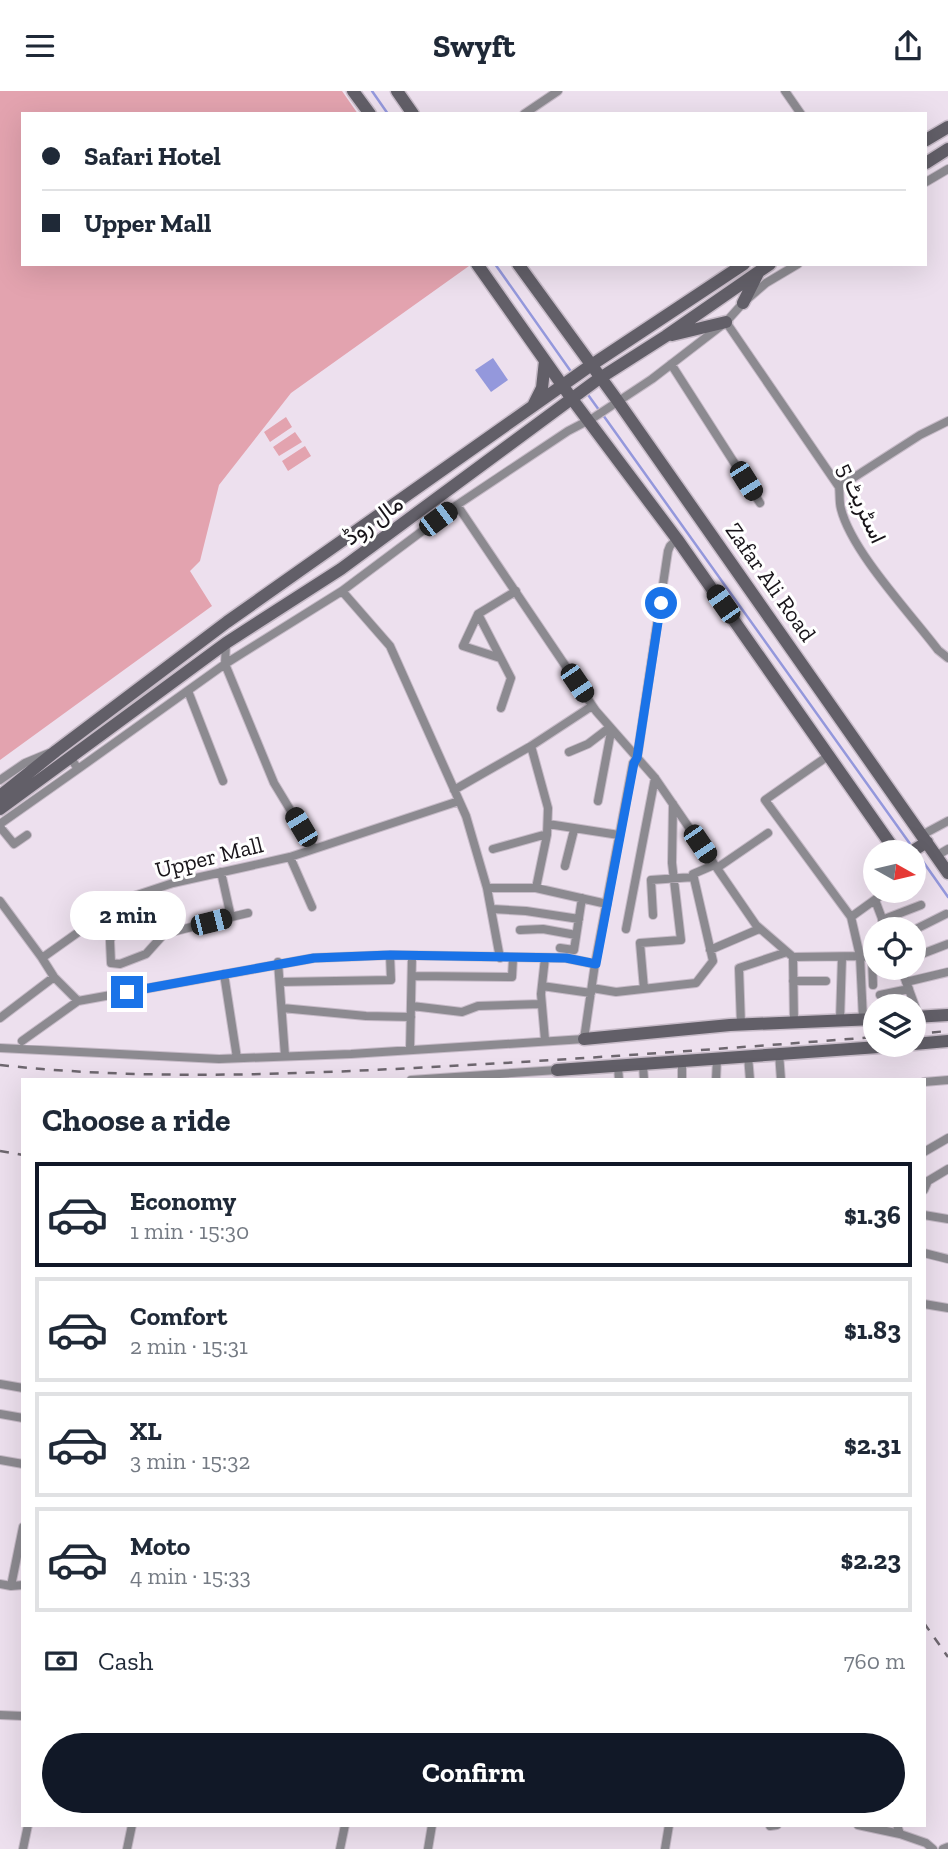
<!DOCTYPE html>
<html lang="en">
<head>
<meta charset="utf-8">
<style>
	:root { --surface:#fff; --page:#f6f6f7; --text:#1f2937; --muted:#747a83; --line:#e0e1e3; --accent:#111827 }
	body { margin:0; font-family:"Zilla Slab",Vazirmatn,serif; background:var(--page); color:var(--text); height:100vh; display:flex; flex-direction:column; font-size:26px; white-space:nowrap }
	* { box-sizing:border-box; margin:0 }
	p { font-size:23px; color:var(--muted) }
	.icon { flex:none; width:38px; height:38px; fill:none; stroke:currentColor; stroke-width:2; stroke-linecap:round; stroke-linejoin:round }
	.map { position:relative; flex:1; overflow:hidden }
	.sheet { position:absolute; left:21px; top:987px; width:905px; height:749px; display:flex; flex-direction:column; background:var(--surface); border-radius:0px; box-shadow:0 7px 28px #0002 }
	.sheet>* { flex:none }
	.banner { position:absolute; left:21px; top:21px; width:906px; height:154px; border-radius:0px; box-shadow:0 7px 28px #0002; display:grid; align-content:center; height:154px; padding:0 21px; background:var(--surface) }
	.needle { width:46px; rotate:98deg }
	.tools { position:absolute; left:863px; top:749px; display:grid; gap:14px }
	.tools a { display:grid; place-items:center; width:63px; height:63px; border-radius:50%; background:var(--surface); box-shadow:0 7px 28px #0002; font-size:35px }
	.end { position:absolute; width:32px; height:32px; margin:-16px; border:9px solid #1a73e8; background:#fff; box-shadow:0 0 0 4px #fff }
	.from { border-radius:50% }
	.bubble { position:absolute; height:49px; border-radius:24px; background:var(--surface); box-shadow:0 7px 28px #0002; font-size:23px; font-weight:700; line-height:49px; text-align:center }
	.car { position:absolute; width:21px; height:42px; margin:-21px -10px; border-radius:9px; box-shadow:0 0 5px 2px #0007; background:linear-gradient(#222 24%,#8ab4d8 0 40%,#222 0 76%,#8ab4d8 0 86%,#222 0) }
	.banner b { display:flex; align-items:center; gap:24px; height:66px; font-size:26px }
	.banner b+b { border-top:2px solid var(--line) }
	.banner i { width:18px; height:18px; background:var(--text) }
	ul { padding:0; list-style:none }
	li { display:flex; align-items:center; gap:21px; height:105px; margin:0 14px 10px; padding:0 7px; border:4px solid var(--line); border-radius:0px }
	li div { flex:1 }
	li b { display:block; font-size:26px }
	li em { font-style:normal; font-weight:700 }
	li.selected { border-color:var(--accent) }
	li>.icon { width:63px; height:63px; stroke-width:1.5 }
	h2 { padding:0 21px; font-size:32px; line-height:84px }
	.pay { display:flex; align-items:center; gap:18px; height:77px; padding:0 21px; font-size:26px }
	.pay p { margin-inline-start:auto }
	.primary-button { display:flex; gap:14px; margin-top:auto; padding:14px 21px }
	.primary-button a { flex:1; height:80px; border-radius:42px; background:var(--accent); color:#fff; font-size:28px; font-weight:700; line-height:80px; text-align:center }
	header { display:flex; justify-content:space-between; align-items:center; height:91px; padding:0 21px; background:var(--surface); font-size:32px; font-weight:700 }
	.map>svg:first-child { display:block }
</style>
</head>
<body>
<header><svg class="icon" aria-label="menu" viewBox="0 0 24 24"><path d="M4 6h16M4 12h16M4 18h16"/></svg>Swyft<svg class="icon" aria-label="share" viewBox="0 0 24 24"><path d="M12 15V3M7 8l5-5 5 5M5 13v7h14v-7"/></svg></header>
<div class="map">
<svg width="948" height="1758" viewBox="0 0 948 1758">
	<rect width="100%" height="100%" fill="#ede0ee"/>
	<path fill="#e3a3af" d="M0,0H342L358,23H23V173H468L469,175L291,302L219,394L200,470L190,480L212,515L0,669Z
		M286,326L292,336L270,351L264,341Z
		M295,341L302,351L279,365L273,356Z
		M305,355L311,365L288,380L282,370Z"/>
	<path fill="#9498dc" d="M493,267L508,289L491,301L475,279Z"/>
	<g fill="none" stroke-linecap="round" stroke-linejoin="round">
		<path stroke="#9498dc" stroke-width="2.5" d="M372,0L388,23
			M495,173L572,282
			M586,301L599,319
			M603,324L913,757
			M917,762L948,806"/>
		<defs>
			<path id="street" d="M785,0L801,23
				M524,23L558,0
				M926,91L948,78
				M726,231L839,396C840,403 839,411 841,418C852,461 910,522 938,559L948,567
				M671,273L760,412
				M839,396L920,344L948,330
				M457,414L596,620L655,687L756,834L793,866L860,865L875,867
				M342,500L390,555L466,725L487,797L500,867
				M478,523L511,587L501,617
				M226,552L225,573L274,692L314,758
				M500,567L463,555L478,523L516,500
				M188,600L223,690
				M531,655L548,717L547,744L536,797
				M569,661L588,653L609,637
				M828,665L765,709L851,826
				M78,678L225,573L342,500L457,414L568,340L593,327L652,288L726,231L743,212L766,192L798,173
				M0,689L25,672L49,662
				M454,699L531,655L592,615
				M459,710L290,766L173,792L125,808L42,867L54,886L78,910L314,867L390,864L566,867L595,873
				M598,710L610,646L614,641
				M0,733L78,678L70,666
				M548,733L619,744
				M0,736L14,753L27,744
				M922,744L948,730
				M493,758L547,743
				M936,765L948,758
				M290,766L312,816
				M565,775L574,739
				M717,777L768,742
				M487,797H536L607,813
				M124,808L110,850L111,872L120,873L146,863L164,843L231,826L221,781
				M875,809L886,838
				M0,810L42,867
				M492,818L526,820L579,828
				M653,824L651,789L694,786
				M231,826L248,822
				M882,829L921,814
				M626,838L655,687
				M520,839L543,838L576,844
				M914,839L946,823
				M560,857L574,859L582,807
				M710,859L759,838
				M793,866L794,932
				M872,866L873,894
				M914,866L948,853
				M545,867L541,903L545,949
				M278,871L285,965
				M901,877L919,926
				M224,883L237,967
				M412,885L512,886L513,868
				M793,890H826
				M280,891L391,889L390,864
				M906,891L948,881
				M542,895L591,902
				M592,897L616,901L696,892L713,870L693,783L714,774
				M644,898L640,852L681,849L672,772L673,713
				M880,904L909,898
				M412,915L462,921L478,915L541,913
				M282,917L366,925L411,926
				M0,927L54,886
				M863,928L860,865L851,826L887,800
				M840,929L842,866
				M741,934L739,877L787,861
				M22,950L78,910
				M0,957L219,968L351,963L584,948L595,873L633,672L637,667L668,460L670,455L677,448
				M410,959L412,865
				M779,962L781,989
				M748,965L750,989
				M682,971V989
				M643,974L644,989
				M618,976L619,989
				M411,989L557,979
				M716,989L717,968
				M924,991L948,989
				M924,1061L948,1047
				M924,1099L928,1090L948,1078
				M924,1124L948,1128
				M924,1162L948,1168
				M924,1213L948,1217
				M0,1293L23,1297
				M0,1323L23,1327
				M0,1369L23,1373
				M0,1493L11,1495L23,1436
				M11,1495L23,1494
				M0,1624L23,1625
				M858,1734L900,1743
				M897,1734L900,1743L926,1752L933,1758
				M770,1735L777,1734
				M23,1758L28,1734
				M127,1758L132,1734
				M340,1758L345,1734
				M428,1758L432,1734
				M665,1758L669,1734
				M943,1758L948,1756"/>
			<path id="secondary" d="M353,0L370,23
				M397,0L413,23
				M926,49L948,36
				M926,72L948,58
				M477,173L572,308L677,448L896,761
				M518,173L617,309L948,782
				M743,212L758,182
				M672,244L726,231
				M534,313L542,297L545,270
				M0,705L56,660L227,531L587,277L744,173
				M0,718L226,552L341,478L597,289L666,245L770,173
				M911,761L927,751
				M914,926L948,924
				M584,948L730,934L875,928
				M914,953L948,950
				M557,979L907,954"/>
		</defs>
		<use href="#street" stroke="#c7bbc8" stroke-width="10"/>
		<use href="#secondary" stroke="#c7bbc8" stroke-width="15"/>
		<use href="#street" stroke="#8c8a90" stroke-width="8"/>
		<use href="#secondary" stroke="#625f68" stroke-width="12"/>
		<path stroke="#6e676f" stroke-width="2.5" stroke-dasharray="9 9" stroke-linecap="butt" d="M914,943L948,940
			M0,974C137,989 276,984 414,977C568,969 721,958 875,946
			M0,1060L23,1064
			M924,1532L948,1566"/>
	</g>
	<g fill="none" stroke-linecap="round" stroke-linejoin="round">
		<path stroke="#1a73e8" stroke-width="9" d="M127,901L314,867L390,864L566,867L596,873L634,672L637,667L661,512"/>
	</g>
	<g text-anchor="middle" stroke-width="6" stroke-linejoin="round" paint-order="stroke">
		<g font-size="23" fill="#181419" stroke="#fff">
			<text transform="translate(862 412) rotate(65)" y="8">اسٹریٹ 5</text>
			<text transform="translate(373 429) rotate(-36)" y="8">مال روڈ</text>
			<text transform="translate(771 491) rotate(55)" y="8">Zafar Ali Road</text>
			<text transform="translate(209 766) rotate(-14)" y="8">Upper Mall</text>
		</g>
	</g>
</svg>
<div class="tools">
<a><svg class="needle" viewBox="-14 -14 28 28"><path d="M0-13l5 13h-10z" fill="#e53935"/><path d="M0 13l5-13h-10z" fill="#747a83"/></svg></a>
<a><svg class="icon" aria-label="locate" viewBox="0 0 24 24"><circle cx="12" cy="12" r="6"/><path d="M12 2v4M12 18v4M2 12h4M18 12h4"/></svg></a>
<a><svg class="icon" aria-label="layers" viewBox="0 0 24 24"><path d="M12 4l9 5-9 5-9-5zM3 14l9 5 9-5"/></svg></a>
</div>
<i class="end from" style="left:661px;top:512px"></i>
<i class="end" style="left:127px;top:901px"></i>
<div class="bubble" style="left:70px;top:800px;width:116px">2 min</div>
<i class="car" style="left:746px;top:390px;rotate:148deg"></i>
<i class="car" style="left:438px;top:428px;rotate:53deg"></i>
<i class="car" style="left:723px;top:513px;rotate:325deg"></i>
<i class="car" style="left:577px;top:592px;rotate:146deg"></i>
<i class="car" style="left:301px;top:736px;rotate:329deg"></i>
<i class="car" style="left:700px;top:753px;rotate:146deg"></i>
<i class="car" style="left:211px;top:831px;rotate:76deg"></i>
<div class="banner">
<b><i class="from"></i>Safari Hotel</b>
<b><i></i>Upper Mall</b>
</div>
<section class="sheet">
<h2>Choose a ride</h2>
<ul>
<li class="selected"><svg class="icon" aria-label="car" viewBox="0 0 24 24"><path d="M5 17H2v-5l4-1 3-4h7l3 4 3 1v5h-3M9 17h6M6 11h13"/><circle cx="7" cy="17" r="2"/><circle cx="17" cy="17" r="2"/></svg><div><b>Economy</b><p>1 min · 15:30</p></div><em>$1.36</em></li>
<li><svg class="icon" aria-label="car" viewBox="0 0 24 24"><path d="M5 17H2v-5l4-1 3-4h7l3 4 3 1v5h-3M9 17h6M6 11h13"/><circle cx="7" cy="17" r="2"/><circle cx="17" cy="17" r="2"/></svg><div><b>Comfort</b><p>2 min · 15:31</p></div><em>$1.83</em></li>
<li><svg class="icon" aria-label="car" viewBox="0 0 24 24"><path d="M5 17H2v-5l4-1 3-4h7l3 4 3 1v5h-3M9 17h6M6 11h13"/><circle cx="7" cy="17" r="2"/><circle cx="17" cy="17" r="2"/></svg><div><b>XL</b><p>3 min · 15:32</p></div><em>$2.31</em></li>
<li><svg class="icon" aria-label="car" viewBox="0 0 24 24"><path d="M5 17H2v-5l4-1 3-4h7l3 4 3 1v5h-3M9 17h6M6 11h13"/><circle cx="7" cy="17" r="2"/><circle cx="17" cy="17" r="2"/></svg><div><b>Moto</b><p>4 min · 15:33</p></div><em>$2.23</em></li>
</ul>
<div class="pay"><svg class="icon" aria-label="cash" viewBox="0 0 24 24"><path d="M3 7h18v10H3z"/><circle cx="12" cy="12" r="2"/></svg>Cash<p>760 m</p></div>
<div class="primary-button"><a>Confirm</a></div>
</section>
</div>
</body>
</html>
